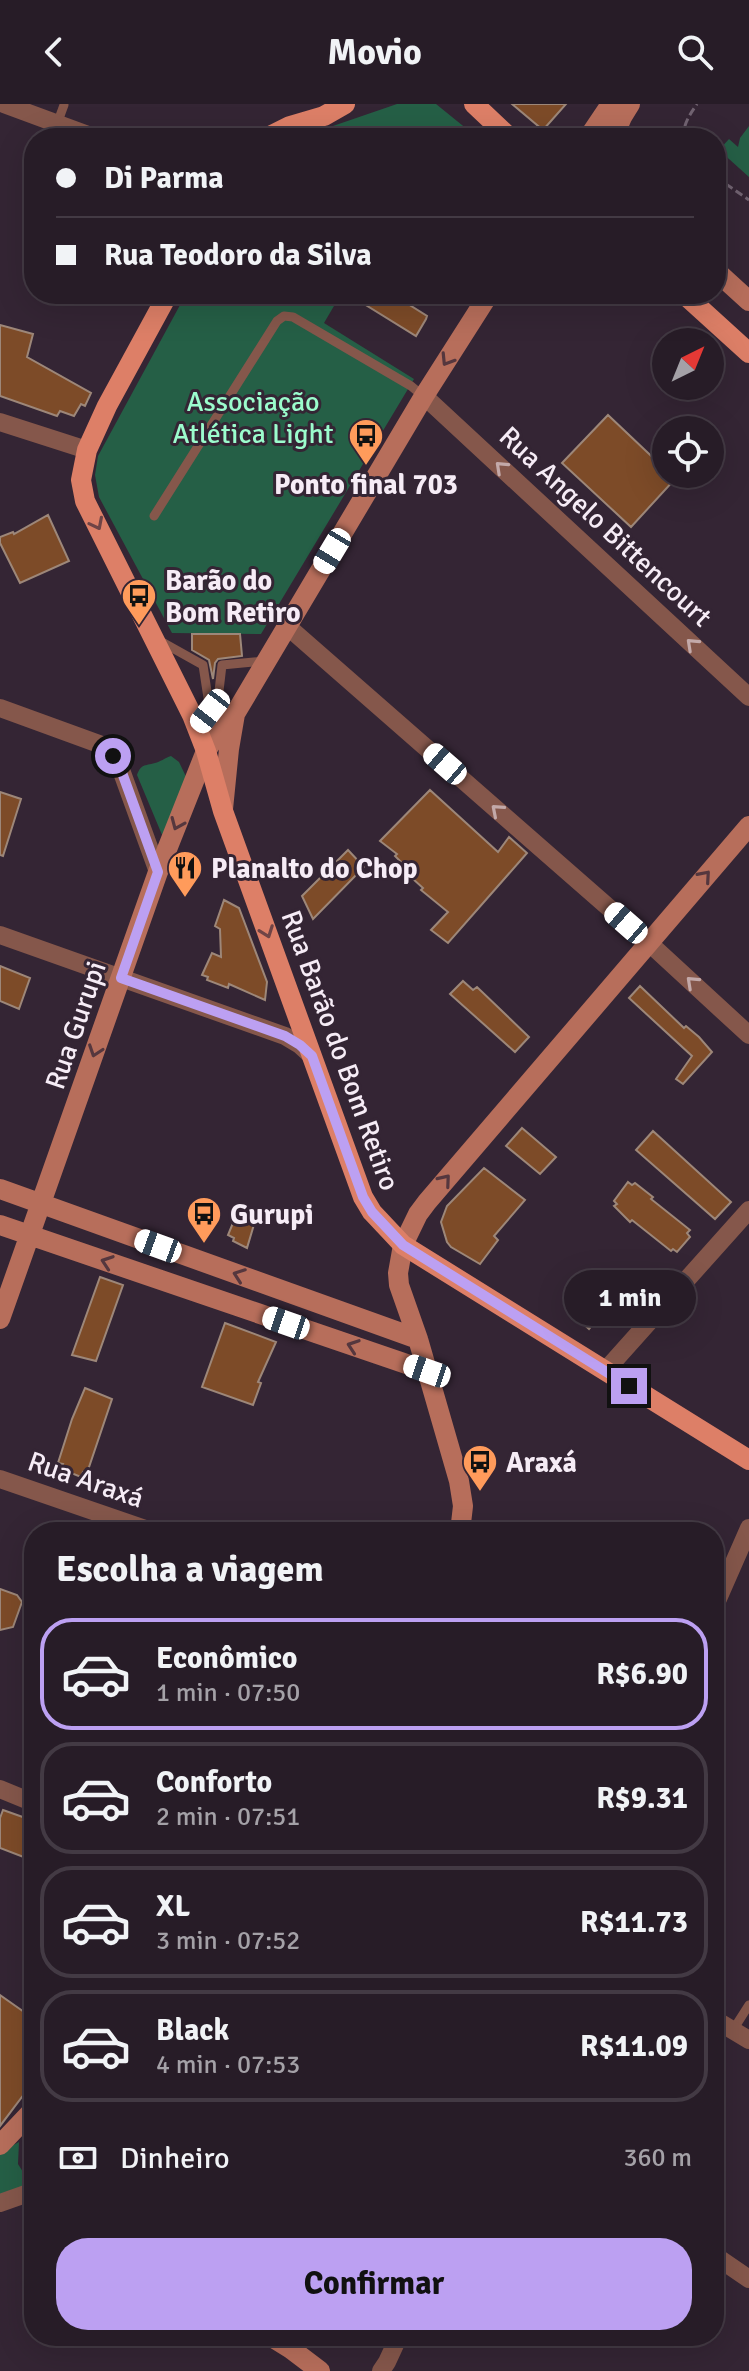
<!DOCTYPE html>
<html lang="pt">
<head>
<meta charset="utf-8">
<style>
	:root { --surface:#271c27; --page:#332933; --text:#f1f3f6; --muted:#a4a1a7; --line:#433a44; --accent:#bca0f2 }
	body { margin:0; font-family:Signika,sans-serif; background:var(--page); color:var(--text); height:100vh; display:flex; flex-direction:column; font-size:30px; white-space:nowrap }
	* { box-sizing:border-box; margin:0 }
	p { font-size:26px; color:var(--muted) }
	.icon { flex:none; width:44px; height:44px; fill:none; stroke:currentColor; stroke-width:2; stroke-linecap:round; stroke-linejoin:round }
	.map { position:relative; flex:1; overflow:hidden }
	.sheet { position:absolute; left:24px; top:1418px; width:700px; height:824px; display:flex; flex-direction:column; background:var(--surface); border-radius:32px; box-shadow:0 8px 32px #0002,0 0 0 2px var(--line) }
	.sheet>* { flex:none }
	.hud { position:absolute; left:24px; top:24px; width:702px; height:176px; border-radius:32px; box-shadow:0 8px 32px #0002,0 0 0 2px var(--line); display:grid; align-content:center; height:176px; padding:0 32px; background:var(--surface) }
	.needle { width:52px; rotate:43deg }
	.tools { position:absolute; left:652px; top:224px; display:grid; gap:16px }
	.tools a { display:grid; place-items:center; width:72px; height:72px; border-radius:50%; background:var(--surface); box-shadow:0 8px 32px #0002,0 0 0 2px var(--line); font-size:40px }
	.end { position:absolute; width:36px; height:36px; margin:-18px; border:10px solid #bca0f2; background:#111; box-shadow:0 0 0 4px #111 }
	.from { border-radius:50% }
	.bubble { position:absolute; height:56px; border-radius:28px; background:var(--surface); box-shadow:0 8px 32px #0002,0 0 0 2px var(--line); font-size:26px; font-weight:800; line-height:56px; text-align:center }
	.car { position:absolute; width:24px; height:48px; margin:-24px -12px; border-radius:10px; box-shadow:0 0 6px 2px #0007; background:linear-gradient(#fff 24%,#345 0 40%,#fff 0 76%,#345 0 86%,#fff 0) }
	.hud b { display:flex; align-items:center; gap:28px; height:76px; font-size:30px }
	.hud b+b { border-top:2px solid var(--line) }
	.hud i { width:20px; height:20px; background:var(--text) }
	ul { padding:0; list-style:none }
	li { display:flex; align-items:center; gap:24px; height:112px; margin:0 16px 12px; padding:0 16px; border:4px solid var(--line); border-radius:32px }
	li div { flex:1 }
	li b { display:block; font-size:30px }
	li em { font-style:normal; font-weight:800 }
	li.active { border-color:var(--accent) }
	li>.icon { width:72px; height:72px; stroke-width:1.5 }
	h2 { padding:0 32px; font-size:36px; line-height:96px }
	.pay { display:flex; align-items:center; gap:20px; height:88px; padding:0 32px; font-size:30px }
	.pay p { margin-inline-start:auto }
	.primary-button { display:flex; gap:16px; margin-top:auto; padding:16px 32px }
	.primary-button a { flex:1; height:92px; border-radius:32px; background:var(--accent); color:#111; font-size:32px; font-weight:800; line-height:92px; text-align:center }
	header { display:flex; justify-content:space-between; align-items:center; height:104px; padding:0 32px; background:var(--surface); font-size:36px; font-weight:800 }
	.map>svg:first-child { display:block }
</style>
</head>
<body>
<header><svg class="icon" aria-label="back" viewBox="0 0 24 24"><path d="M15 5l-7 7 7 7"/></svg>Movio<svg class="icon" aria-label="search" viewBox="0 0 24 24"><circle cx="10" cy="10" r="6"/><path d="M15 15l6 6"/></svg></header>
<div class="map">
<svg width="749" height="2267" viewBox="0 0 749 2267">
	<rect width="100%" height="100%" fill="#342534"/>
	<path fill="#255f46" d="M397,0H436L478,34H298Z
		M749,22V73L719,46L729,35L738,43L740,34Z
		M186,190H341L324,219L414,275L261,530L172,529L99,393L95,371L98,352Z
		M171,652L179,658L190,681L165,738L137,671C141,660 144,662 155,659C160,658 165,654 171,652Z
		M19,2038L18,2060L31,2081L0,2091V2048Z"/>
	<path fill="#7d4b28" stroke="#9d8779" stroke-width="2" d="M512,0H566L543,26Z
		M348,190H392L427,212L426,215L416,232Z
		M0,221L33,230L27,253L91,289L85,302L81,300L74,312L60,307L57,312L0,292Z
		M608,311L666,366V370H670L675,375L631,423L562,359Z
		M48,411L69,457L20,479L0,439V433L13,428L14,430Z
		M192,530H240L242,552L218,555L215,559L213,575L209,556L192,546Z
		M430,686L498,748L509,733L527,749L448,839L431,826L448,808L421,786L423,784L402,765L405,762L395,752L397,750L380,737Z
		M0,688L21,695L3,752L0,751Z
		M348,746L364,763L313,815L302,792Z
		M224,796L239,804L267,878L265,896L229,880L228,884L207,876L208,873L202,871L212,849L221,853L220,825L215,822Z
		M0,862L30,874L19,905L0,897Z
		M463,877L473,886L477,883L529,933L515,948L450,890Z
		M640,882L684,924L686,922L699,933L712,948L683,980L676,975L692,952L629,894Z
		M522,1024L556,1053L540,1070L506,1042Z
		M653,1027L731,1098L715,1115L636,1046Z
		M484,1064L525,1096L494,1132L498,1136L480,1160L451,1143L447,1138L441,1118L447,1102Z
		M628,1078L632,1081L635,1079L653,1093L651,1095L690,1126L687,1129L690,1133L677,1148L673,1145L671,1147L632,1116L630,1118L614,1102L617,1100L614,1097Z
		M245,1104L258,1107L247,1144L233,1137L234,1134L228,1131L235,1114L240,1115Z
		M100,1173L123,1181L96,1257L72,1251Z
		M603,1182L614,1194L589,1225L576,1213Z
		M225,1219L276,1238L258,1278L261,1279L253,1301L202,1283Z
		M85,1284L112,1295L87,1369L83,1368L81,1373L61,1365L63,1360L58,1359L72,1315Z
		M0,1485L17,1491L22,1498L13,1523L0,1526Z
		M3,1706L34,1717V1757L0,1744V1714Z
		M0,1891L34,1915V1977L0,2022Z"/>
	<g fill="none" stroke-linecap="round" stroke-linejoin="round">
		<path stroke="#716371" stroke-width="3" stroke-dasharray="8 4" stroke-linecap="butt" d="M684,34C682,22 690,10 697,0
			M716,73L749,96"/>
		<path stroke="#85574b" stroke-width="9" d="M57,20L64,1
			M154,412L277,217L284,212L293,213L411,282L423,292
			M160,537L203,561L210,607L197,623
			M223,623L217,604L222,561L264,557
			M733,1926L749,1901"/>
		<path stroke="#85574b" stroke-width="18" d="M4,0L96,34
			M424,292L749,593
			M0,318L87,346
			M287,522L648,838L749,931
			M0,604L99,640L113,652L120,663L158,768
			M0,831L285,932L300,941L312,952
			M605,1267L749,1106
			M0,1375L154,1428
			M714,1504L749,1424
			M0,1685L34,1699
			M714,1915L749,1936
			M0,2099L34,2087
			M714,2151L749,2175
			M381,2267L387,2258L399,2232"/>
		<path stroke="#b76e5b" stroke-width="20" d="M588,34L611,0
			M613,34L622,13L630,0
			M716,167L749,197
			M223,705L229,645L235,610
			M0,1085L418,1235
			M0,1121L427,1267
			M0,1215L158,768L206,647L217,630L235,610L424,292L489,190
			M460,1428L463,1402L459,1377L418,1235L399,1181L398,1169L403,1141L418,1110L427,1098L749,722
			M34,2006V2063
			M0,2041L34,2005
			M270,2232L291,2245L320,2267"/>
		<path stroke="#dd7f67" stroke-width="20" d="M474,0L510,34
			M266,34L290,22L324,12L345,0
			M168,190L107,302L87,346L81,376L85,397L192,611L206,647L223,707L363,1093L372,1108L403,1141L749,1356
			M684,190L749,249"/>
	</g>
	<defs><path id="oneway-chevron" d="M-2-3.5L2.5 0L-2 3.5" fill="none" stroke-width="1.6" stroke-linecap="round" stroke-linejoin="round" transform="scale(2)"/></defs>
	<g stroke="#55373e">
		<use href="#oneway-chevron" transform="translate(447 256) rotate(122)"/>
		<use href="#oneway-chevron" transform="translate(177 720) rotate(113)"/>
		<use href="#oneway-chevron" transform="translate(705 772) rotate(-49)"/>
		<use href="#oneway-chevron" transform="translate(95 947) rotate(109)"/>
		<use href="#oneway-chevron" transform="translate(445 1076) rotate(-50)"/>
		<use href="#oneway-chevron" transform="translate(107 1158) rotate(-161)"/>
		<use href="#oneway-chevron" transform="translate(239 1171) rotate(-160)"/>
		<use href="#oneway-chevron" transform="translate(353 1242) rotate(-161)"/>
	</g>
	<g stroke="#c3a9a9">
		<use href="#oneway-chevron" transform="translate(501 363) rotate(-137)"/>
		<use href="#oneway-chevron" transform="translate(692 540) rotate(-137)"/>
		<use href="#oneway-chevron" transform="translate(497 706) rotate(-139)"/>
		<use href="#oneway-chevron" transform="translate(692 878) rotate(-137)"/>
	</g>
	<g stroke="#6f4446">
		<use href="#oneway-chevron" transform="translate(97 420) rotate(63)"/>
		<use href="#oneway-chevron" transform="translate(267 828) rotate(70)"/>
	</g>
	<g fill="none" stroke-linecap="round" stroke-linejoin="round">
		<path stroke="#bca0f2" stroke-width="10" d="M113,652L120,663L158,768L121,874L285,932L300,941L312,952L363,1093L372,1108L403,1141L629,1282"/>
	</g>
	<defs>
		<symbol id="bus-pin" viewBox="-11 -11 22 30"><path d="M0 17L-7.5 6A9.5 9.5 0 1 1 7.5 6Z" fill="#ff9b5b" stroke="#342534"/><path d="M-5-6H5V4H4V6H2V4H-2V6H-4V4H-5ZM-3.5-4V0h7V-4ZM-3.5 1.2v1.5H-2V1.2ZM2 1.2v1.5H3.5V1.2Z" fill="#111"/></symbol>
		<symbol id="restaurant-pin" viewBox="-11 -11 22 30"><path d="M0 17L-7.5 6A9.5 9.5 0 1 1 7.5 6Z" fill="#ff9b5b" stroke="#342534"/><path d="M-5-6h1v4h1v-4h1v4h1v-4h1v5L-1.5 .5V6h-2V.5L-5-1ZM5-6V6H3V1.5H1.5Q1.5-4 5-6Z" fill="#111"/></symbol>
	</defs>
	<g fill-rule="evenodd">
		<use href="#bus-pin" x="346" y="312" width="40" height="54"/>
		<use href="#bus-pin" x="119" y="472" width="40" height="54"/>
		<use href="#restaurant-pin" x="165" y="744" width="40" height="54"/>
		<use href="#bus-pin" x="184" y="1090" width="40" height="54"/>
		<use href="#bus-pin" x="460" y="1338" width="40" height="54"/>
	</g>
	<g text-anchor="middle" stroke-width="6" stroke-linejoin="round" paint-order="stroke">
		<g font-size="28" fill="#9bfccd" stroke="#342534">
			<text x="253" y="307">Associação<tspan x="253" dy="32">Atlética Light</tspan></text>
		</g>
		<g font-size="28" font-weight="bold" fill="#f6ecf6" stroke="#342534" text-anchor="start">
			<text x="366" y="390" text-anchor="middle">Ponto final 703</text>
			<text x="165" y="486">Barão do<tspan x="165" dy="32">Bom Retiro</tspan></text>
			<text x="211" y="774">Planalto do Chop</text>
			<text x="230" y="1120">Gurupi</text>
			<text x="506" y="1368">Araxá</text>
		</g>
		<g font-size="28" fill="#f6ecf6" stroke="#342534">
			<text transform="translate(606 422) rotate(43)" y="10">Rua Angelo Bittencourt</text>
			<text transform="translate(75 921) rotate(-71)" y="10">Rua Gurupi</text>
			<text transform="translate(341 946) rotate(70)" y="10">Rua Barão do Bom Retiro</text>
			<text transform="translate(86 1375) rotate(19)" y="10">Rua Araxá</text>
		</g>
	</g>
</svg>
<div class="tools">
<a><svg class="needle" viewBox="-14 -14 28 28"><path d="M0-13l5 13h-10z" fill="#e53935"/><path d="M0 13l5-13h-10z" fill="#a4a1a7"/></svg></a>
<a><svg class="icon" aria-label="locate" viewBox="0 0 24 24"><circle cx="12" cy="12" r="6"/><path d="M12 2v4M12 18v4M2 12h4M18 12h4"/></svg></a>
</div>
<i class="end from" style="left:113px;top:652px"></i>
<i class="end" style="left:629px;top:1282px"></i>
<div class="bubble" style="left:564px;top:1166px;width:132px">1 min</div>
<i class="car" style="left:332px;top:447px;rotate:211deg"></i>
<i class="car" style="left:210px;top:607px;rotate:218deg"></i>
<i class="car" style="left:445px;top:660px;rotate:311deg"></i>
<i class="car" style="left:626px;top:819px;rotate:311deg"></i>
<i class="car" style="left:158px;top:1142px;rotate:290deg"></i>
<i class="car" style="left:286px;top:1219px;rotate:289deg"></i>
<i class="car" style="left:427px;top:1267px;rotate:289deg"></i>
<div class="hud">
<b><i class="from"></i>Di Parma</b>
<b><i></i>Rua Teodoro da Silva</b>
</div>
<section class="sheet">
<h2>Escolha a viagem</h2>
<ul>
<li class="active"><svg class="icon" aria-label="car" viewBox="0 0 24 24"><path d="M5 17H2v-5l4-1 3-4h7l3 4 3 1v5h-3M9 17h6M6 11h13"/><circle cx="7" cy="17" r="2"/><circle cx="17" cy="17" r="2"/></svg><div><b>Econômico</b><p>1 min · 07:50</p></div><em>R$6.90</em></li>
<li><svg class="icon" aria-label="car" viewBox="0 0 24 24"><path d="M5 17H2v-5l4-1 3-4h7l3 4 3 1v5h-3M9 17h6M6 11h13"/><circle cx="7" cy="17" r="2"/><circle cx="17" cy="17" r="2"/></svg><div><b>Conforto</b><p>2 min · 07:51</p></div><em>R$9.31</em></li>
<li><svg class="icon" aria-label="car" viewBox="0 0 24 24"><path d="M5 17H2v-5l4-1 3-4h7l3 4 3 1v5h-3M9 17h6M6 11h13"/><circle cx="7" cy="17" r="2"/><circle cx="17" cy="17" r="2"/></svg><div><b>XL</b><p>3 min · 07:52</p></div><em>R$11.73</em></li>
<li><svg class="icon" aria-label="car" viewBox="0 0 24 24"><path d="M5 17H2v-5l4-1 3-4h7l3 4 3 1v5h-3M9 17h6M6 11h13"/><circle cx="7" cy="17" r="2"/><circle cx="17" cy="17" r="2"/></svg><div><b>Black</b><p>4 min · 07:53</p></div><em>R$11.09</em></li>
</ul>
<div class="pay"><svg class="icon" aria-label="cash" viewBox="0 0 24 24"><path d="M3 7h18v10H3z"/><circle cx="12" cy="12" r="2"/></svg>Dinheiro<p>360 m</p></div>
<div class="primary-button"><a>Confirmar</a></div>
</section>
</div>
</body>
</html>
